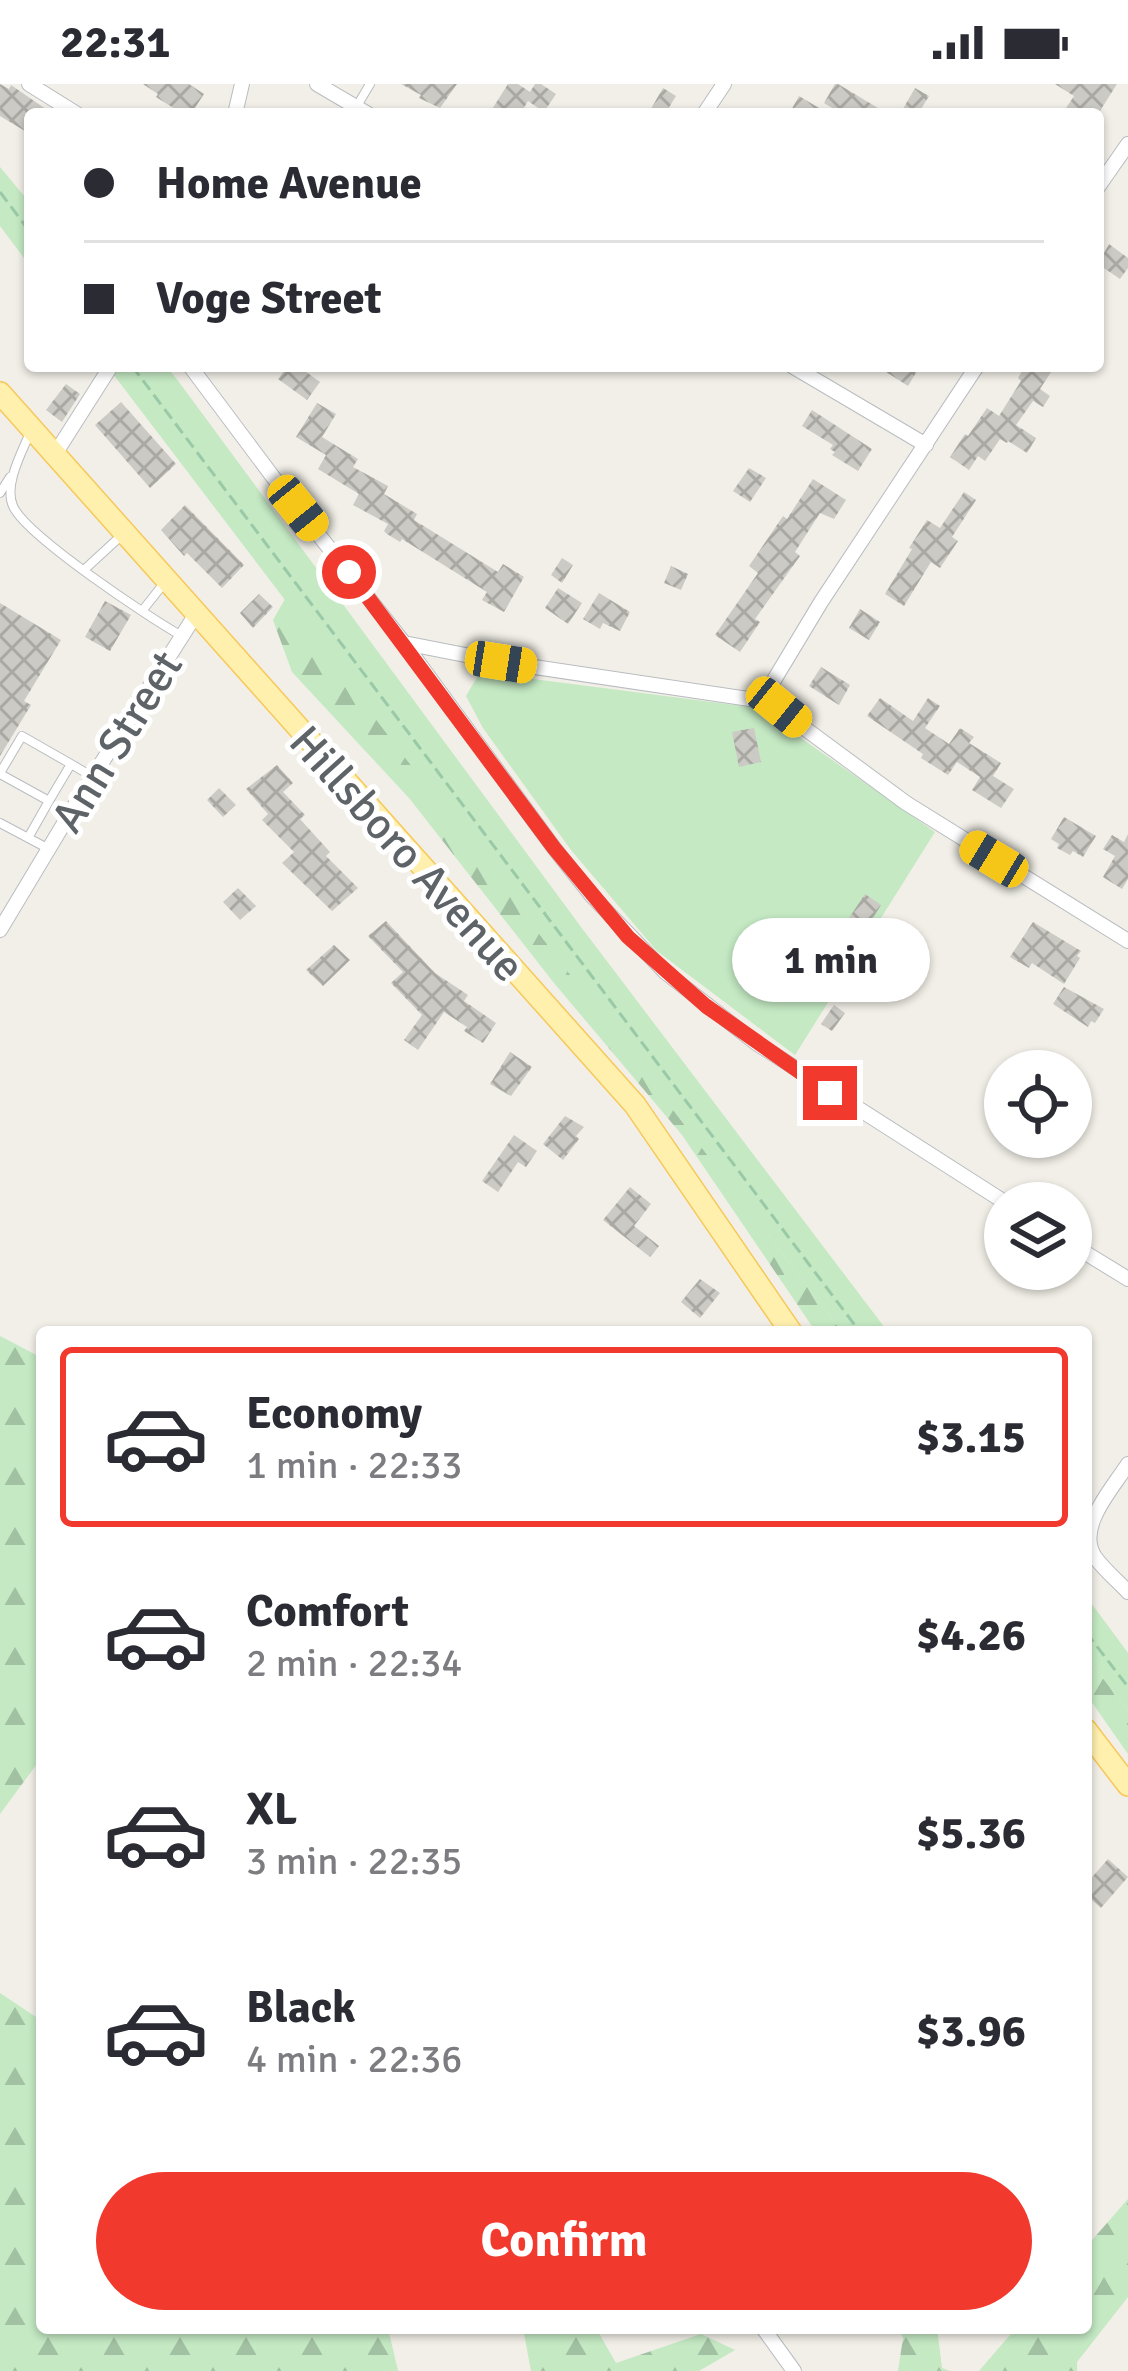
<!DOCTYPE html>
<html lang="en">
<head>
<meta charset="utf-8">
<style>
	:root { --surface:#fff; --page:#f7f7f7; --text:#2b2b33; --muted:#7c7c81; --line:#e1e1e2; --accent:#f1392e }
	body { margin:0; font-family:Signika,sans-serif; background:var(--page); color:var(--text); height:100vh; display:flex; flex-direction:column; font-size:45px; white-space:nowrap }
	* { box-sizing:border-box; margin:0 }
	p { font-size:39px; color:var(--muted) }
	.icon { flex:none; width:66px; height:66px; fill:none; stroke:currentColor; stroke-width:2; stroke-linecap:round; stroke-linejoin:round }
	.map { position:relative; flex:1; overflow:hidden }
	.sheet { position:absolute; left:36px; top:1242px; width:1056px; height:1008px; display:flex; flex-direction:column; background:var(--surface); border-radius:12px; box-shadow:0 3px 9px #0004 }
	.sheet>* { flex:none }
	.top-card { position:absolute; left:24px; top:24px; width:1080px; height:264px; border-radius:12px; box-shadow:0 3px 9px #0004; display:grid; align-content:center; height:264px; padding:0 60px; background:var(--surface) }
	.buttons { position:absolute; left:984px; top:966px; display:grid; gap:24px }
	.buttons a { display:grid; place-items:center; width:108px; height:108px; border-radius:50%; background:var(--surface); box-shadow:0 3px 9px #0004; font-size:60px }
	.end { position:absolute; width:54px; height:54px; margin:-27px; border:15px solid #f1392e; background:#fff; box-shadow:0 0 0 6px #fff }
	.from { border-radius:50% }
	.bubble { position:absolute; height:84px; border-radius:42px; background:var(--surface); box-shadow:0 3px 9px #0004; font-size:39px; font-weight:700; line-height:84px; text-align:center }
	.car { position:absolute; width:36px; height:72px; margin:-36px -18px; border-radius:15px; box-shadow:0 0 9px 3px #0007; background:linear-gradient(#f5c518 24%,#345 0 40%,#f5c518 0 76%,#345 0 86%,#f5c518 0) }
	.top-card b { display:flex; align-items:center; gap:42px; height:114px; font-size:45px }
	.top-card b+b { border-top:3px solid var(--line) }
	.top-card i { width:30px; height:30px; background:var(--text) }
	ul { padding:21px 0 0; list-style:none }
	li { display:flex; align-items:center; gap:36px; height:180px; margin:0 24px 18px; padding:0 36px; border:6px solid transparent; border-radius:12px }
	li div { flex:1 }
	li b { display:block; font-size:45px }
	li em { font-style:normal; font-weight:700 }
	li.current { border-color:var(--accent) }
	li>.icon { width:108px; height:108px; stroke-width:1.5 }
	.primary-button { display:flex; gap:24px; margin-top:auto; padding:24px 60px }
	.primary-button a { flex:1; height:138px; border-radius:72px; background:var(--accent); color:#fff; font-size:48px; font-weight:700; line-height:138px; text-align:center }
	.status { display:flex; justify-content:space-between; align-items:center; height:84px; padding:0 60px; background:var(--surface); direction:ltr }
	.status svg { height:33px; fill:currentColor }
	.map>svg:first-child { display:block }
</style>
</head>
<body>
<div class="status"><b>22:31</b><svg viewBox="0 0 49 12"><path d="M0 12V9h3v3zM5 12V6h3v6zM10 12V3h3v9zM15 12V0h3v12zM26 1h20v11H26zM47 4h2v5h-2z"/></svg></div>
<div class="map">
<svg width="1128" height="2287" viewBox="0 0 1128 2287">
	<defs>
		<pattern id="forest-firs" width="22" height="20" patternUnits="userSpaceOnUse" patternTransform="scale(3)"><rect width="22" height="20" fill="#c4e9c3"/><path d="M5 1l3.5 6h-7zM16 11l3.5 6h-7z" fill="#a2c0a2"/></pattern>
		<pattern id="building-cross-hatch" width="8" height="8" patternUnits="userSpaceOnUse" patternTransform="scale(3)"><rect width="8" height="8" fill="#cccac4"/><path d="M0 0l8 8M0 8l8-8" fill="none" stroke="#a9a8a3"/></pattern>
	</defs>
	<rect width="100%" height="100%" fill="#f1efe7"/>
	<path fill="url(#forest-firs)" d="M285,515L842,1248H816L682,1051L554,899L409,714L292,588L273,536Z
		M0,1252L42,1274V1673L0,1730Z
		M1086,1572L1128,1627V1670L1086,1610Z
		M0,1909L42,1937V2244H388L398,2287H0Z
		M1128,2115V2213L1077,2278V2287H979L1016,2244H1086V2163Z
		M523,2244H596L616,2279L701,2250L735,2266L699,2287H531Z
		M898,2244H937L942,2284L950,2287H898L903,2254Z"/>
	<path fill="#c4e9c3" d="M0,83L30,119V182L0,142Z
		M107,282H166L176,294L581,843L888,1248H842Z
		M480,588L758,624L935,748L795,971L657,867L571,766L483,644L466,612Z
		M1086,1512L1128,1569V1627L1086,1572Z"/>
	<path fill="url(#building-cross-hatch)" d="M0,0L9,5L11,1L53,30H30V50L0,32Z
		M143,0H189L204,10L191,30H183L156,13L158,10Z
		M401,0H457L440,24L419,14L421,11Z
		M508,0H518L530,8L535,0H541L556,10L544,28L528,17L520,30H489Z
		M835,0H838L888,30H842L824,19Z
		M1055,0H1117L1098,30H1062L1074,12Z
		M663,4L676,12L665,30H648Z
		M915,4L929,12L918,30H900Z
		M799,12L829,30H789Z
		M1109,160L1128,174V184L1120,195L1098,180Z
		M288,282H298L320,298L307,316L278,295Z
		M877,282H920L908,302Z
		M1025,282H1055L1040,305L1050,312L1043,323L1033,317L1016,341L1036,354L1027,369L1008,357L1007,359L1000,355L985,377L978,372L969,386L950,373L965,350L968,352L987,324L999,332L1021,297L1018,294Z
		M66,300L80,310L62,338L46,326Z
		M121,318L176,380L150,404L95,341Z
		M317,319L336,330L322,353L358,375L353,383L388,402L384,410L417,430L414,436L498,488L503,480L524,493L504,528L482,516L487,508L402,455L400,458L387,450L384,447L388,440L353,421L359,410L318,385L326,371L296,353Z
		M812,326L872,365L858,387L832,371L835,368L830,365L833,361L802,342Z
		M749,384L766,394L750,418L733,407Z
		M813,395L846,416L834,435L820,429L795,468L800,472L755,535L760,538L740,568L715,551L758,489L749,482L783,432L787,435Z
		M964,408L976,416L952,453L958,457L940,484L931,478L904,522L885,510L912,465L909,464L927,436L940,444Z
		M185,421L244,481L222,504L187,469L184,472L161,446Z
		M562,474L573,481L562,499L551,491Z
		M671,482L688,490L681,506L664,499Z
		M558,504L582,519L568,540L545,524Z
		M599,509L630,528L620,547L603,539L600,545L583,535Z
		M259,510L273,523L253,544L240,529Z
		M105,517L131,531L110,567L85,553Z
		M0,519L61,556L24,617L31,621L0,672Z
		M860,525L880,538L869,556L849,544Z
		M821,583L850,601L839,621L809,602Z
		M880,614L913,637L928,614L940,622L925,644L949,660L960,644L974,653L969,659L1001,679L993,692L1014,705L1001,724L972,706L980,693L957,678L948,691L921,674L923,670L867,632Z
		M754,644L761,678L739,683L732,648Z
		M277,681L293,699L283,708L305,731L300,735L330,768L326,772L358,804L332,827L282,779L294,768L262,736L268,730L246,705Z
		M219,704L236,721L223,733L207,716Z
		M1064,733L1096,752L1083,773L1073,767L1070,771L1057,764L1059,760L1051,755Z
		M1128,750V795L1122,805L1103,793L1115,772L1103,765L1112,751L1124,758Z
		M238,804L256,822L240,836L223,818Z
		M865,810L881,821L866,845L849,834Z
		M386,837L435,889L468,911L464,917L496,939L483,959L464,947L467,943L444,928L418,966L404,956L422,931L391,899L403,888L368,852Z
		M1033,838L1081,867L1077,872L1080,874L1064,900L1032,879L1029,884L1010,873Z
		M334,861L350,876L323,902L306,886Z
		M815,884L827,892L814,912L802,904Z
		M1064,903L1104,925L1095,939L1091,937L1088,943L1053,920Z
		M834,921L845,929L832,947L821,940Z
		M510,968L532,983L511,1012L490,1000Z
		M565,1032L584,1043L576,1052L579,1055L563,1076L543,1060Z
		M514,1051L537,1067L526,1083L518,1078L498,1108L482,1097Z
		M630,1103L651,1120L634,1142L659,1162L650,1173L603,1136Z
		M700,1195L720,1209L700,1234L681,1218Z
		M1108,1775L1128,1793L1101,1824L1086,1811V1800Z"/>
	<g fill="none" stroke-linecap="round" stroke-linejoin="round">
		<defs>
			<path id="service" d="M357,22L370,0
				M29,351C21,370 4,401 13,422C25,451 151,535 182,552
				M0,409L10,393
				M85,485L123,450
				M142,527L165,498
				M0,689L22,652L71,680
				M0,690L49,717L71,680L93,693
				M0,739L49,765
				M28,754L49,717"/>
			<path id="minor" d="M29,0L77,30
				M317,0L368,30
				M235,30L242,0
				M704,30L724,0
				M1098,103L1128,60
				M190,282L273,393L404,559L501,578L769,618L906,719L1128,857
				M792,282L926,361
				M55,370L111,282
				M404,559L554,764L592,812L665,888L756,959L1006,1119
				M762,616L821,518L977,282
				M0,846L78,716L196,530
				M1071,1160L1128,1195
				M1128,1380C1113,1404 1075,1444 1095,1473C1104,1486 1118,1497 1128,1508
				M763,2244L794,2287"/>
			<path id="primary" d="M0,309L635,1021L791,1248
				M1086,1646L1128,1701"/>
		</defs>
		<use href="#service" stroke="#b9bdc1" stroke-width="10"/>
		<use href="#minor" stroke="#b9bdc1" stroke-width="16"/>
		<use href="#primary" stroke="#f7c85a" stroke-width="24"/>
		<path stroke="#9ac9a7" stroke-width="3" stroke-dasharray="12 6" stroke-linecap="butt" d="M0,108L30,148
			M132,282L860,1248
			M1086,1548L1128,1603"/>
		<use href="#service" stroke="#fff" stroke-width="8"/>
		<use href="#minor" stroke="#fff" stroke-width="14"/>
		<use href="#primary" stroke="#fff0ae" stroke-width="21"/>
	</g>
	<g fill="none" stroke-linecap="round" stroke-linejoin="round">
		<path stroke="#f1392e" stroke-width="15" d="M349,488L554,764L628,853L706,922L830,1009"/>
	</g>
	<g text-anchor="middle" stroke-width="10" stroke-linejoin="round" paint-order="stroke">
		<g font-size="45" fill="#5e6368" stroke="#fff">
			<text transform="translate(116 657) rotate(-58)" y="16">Ann Street</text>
			<text transform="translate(408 769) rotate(48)" y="16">Hillsboro Avenue</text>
		</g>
	</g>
</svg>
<div class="buttons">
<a><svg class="icon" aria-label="locate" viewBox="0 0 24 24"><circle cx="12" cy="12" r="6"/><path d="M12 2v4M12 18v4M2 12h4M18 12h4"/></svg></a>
<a><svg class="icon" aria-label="layers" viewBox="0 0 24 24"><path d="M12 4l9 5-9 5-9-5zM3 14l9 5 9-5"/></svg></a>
</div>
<i class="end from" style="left:349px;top:488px"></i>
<i class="end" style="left:830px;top:1009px"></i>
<div class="bubble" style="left:732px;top:834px;width:198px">1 min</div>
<i class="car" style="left:298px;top:424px;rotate:141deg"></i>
<i class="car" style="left:501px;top:578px;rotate:99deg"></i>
<i class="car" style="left:779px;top:623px;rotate:129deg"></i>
<i class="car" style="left:994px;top:775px;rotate:301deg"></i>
<div class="top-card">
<b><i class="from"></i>Home Avenue</b>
<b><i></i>Voge Street</b>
</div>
<section class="sheet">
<ul>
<li class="current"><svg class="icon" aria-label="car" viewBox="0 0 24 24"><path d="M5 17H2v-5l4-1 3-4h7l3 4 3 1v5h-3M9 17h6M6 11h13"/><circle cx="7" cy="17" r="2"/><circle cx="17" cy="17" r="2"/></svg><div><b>Economy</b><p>1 min · 22:33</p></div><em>$3.15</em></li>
<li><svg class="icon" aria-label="car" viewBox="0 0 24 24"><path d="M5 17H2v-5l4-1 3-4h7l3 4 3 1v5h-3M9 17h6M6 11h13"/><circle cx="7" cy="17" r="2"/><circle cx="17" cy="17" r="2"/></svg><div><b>Comfort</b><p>2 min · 22:34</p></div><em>$4.26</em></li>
<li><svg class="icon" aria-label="car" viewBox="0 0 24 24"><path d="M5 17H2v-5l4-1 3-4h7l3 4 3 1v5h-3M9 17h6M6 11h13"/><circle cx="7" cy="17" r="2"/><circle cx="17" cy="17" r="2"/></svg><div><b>XL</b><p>3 min · 22:35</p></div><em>$5.36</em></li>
<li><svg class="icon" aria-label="car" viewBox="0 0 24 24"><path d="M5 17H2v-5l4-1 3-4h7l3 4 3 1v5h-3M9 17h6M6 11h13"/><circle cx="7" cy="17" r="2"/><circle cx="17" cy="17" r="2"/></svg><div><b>Black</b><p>4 min · 22:36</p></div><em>$3.96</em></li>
</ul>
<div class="primary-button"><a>Confirm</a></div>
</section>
</div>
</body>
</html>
